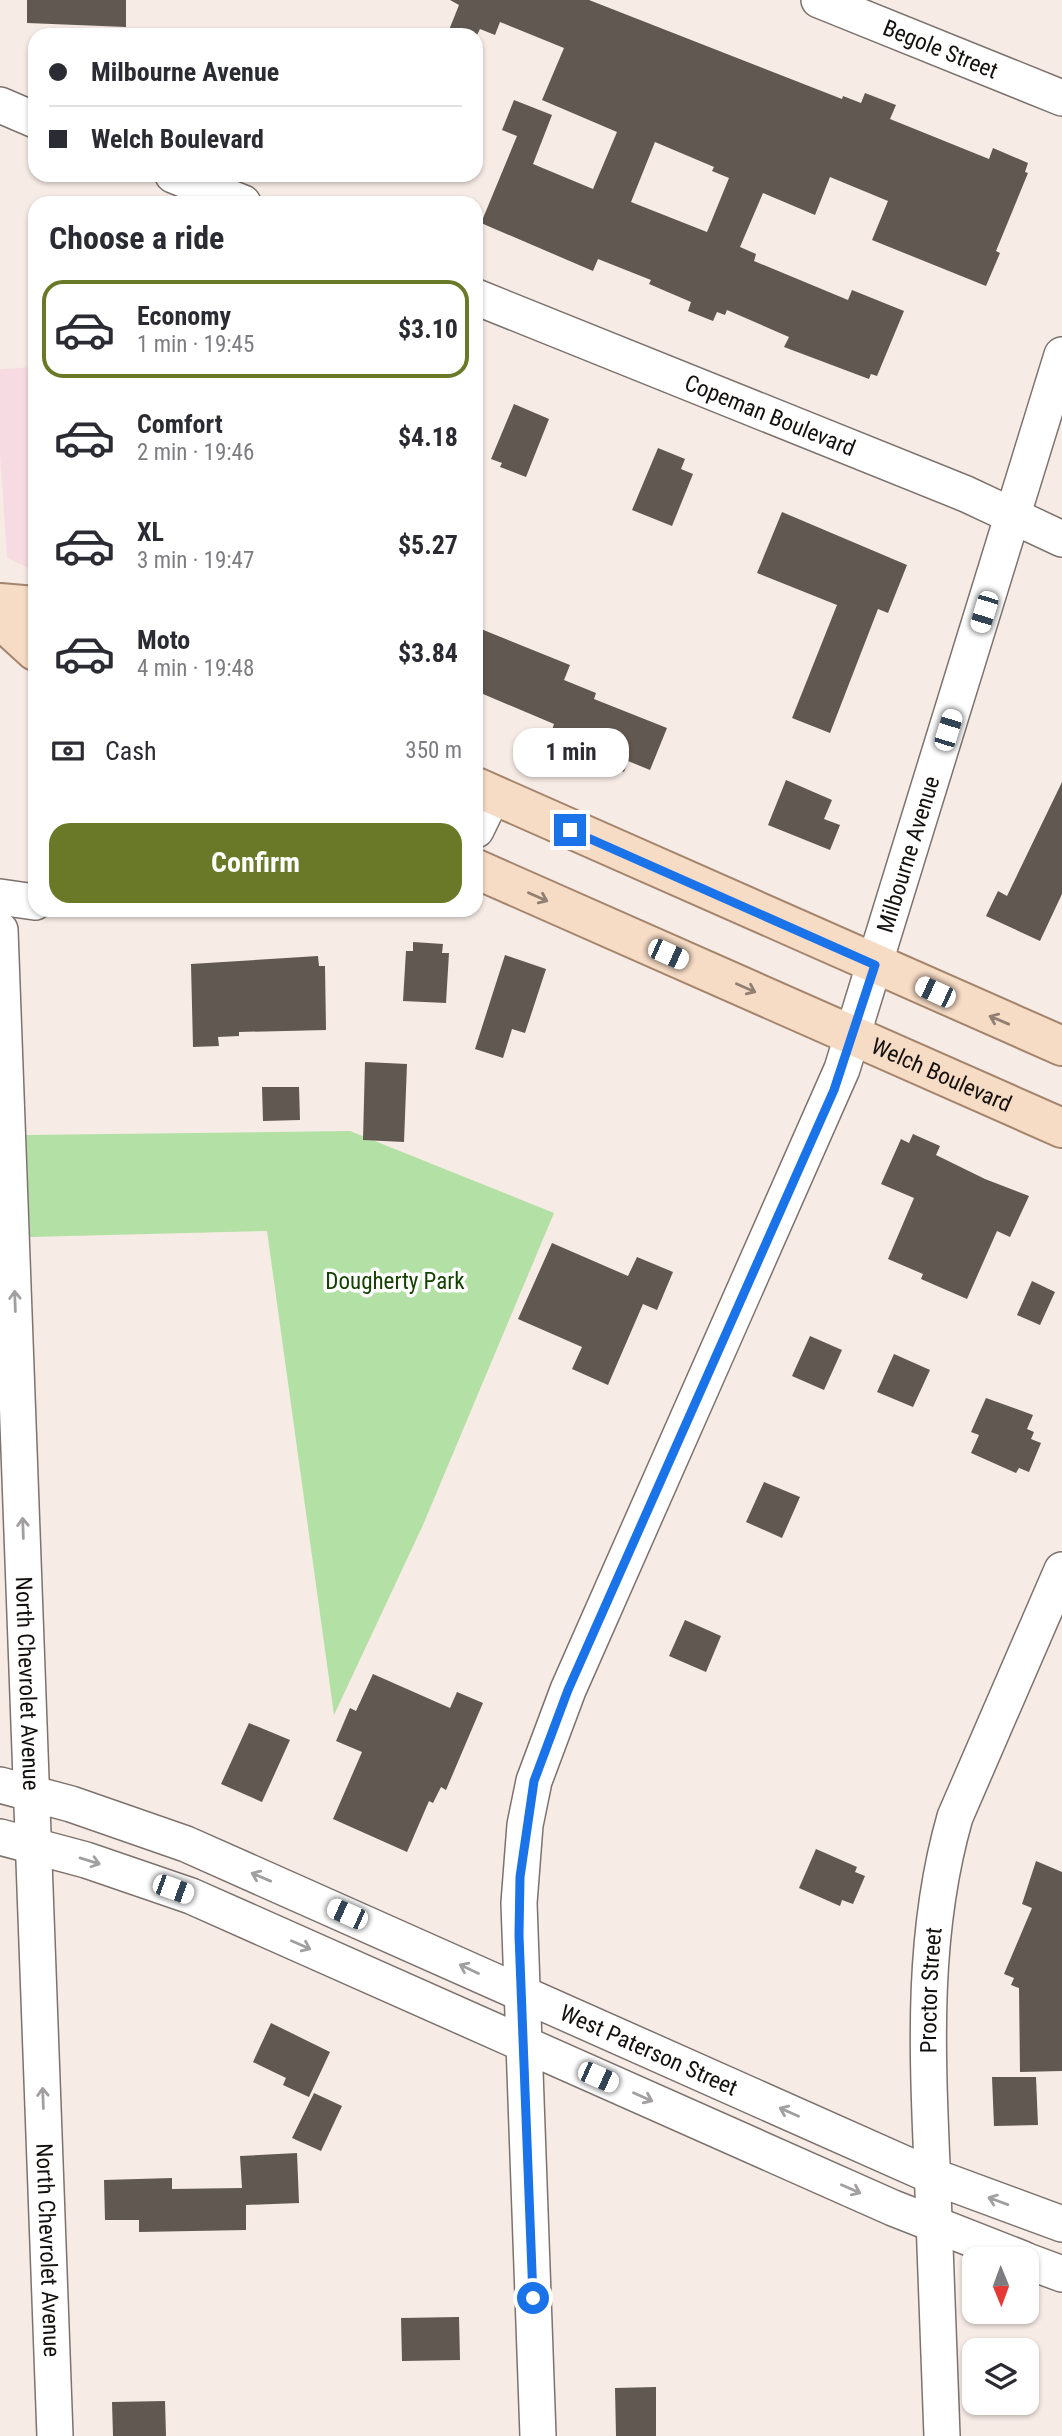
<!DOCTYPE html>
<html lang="en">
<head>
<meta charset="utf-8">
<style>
	:root { --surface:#fff; --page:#f7f7f7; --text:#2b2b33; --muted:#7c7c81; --line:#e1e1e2; --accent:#697927 }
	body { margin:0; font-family:"Roboto Condensed",sans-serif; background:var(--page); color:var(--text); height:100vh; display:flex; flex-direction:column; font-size:26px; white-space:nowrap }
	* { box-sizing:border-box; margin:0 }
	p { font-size:23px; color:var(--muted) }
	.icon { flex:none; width:38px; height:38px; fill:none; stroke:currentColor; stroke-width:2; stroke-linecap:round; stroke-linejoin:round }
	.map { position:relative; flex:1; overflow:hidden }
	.side { position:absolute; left:28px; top:196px; width:455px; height:721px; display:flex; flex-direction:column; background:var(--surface); border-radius:21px; box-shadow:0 2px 5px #0004 }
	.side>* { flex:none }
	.guide { position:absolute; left:28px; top:28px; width:455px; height:154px; border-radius:21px; box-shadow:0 2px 5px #0004; display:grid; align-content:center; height:154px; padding:0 21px; background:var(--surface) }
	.needle { width:46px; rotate:179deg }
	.buttons { position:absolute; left:962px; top:2247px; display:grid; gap:14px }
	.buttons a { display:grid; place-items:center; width:77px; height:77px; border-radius:14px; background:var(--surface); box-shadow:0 2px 5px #0004; font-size:35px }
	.end { position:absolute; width:32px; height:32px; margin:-16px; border:9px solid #1a73e8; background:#fff; box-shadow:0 0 0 4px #fff }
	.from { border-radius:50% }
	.bubble { position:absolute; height:49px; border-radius:21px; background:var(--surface); box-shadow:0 2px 5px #0004; font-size:23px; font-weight:700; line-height:49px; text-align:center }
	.car { position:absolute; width:21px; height:42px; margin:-21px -10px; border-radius:9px; box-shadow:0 0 5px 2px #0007; background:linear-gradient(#fff 24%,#345 0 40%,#fff 0 76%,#345 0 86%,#fff 0) }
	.guide b { display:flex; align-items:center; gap:24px; height:66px; font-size:26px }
	.guide b+b { border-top:2px solid var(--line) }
	.guide i { width:18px; height:18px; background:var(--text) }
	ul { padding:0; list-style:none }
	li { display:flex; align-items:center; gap:21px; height:98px; margin:0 14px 10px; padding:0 7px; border:4px solid transparent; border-radius:21px }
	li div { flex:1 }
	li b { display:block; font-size:26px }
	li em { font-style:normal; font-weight:700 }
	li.active { border-color:var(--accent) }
	li>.icon { width:63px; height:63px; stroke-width:1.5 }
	h2 { padding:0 21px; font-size:32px; line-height:84px }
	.pay { display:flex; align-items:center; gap:18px; height:77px; padding:0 21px; font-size:26px }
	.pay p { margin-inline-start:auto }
	.primary-button { display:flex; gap:14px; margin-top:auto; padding:14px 21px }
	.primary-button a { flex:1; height:80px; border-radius:21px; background:var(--accent); color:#fff; font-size:28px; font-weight:700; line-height:80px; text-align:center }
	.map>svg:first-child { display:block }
</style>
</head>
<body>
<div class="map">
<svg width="1062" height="2436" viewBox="0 0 1062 2436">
	<rect width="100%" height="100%" fill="#f7ebe5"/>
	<path fill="#f6dce2" d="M35,367V571L7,558L0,454V369Z"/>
	<path fill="#b3e1a5" d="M350,1131L554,1213L423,1525L334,1715L267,1231L30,1237L26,1135Z"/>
	<path fill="#615851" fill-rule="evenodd" d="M27,0H126V27L27,23Z
		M450,0H589L842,99L843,96L861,103L865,93L896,105L890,119L989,159L993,148L1028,163L1025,172L1028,173L996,251L1000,253L986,286L872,240L888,201L830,177L815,215L763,193L740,247L756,254L754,261L848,300L852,290L904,311L877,376L871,374L869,379L784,347L789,337L727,310L725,315L717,312L713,321L688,311L691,302L649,284L651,280L598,259L593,271L481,223L517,136L502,130L514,100L552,115L533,164L593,189L617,132L542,100L564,48L500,22L495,35L480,29L477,35H447L459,5ZM655,142L714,167L712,171L729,178L707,232L631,202Z
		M514,404L549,419L526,477L500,467L502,463L491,459Z
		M658,448L685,459L681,469L693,474L672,526L632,510Z
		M782,512L907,565L888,613L878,609L830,733L792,718L837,605L757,573Z
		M476,627L570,665L564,680L596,693L594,699L667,728L650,770L628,761L624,772L595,760L599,750L552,730L554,724L476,691Z
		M786,780L832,800L824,819L840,825L830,850L768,825Z
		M1062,782V894L1040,941L986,916L998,891L1007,896Z
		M413,942L443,944L442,953H449L446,1003L403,1001L406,951H413Z
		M505,955L546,969L525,1033L512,1029L503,1058L475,1049Z
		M318,956L319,966H325L326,1030L239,1032V1036L218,1037L219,1046L193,1047L191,964Z
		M365,1062L407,1064L404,1142L363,1140Z
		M262,1087H299L300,1120L263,1121Z
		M913,1134L940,1146L936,1155L985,1179L1029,1196L1010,1237L997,1231L967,1299L921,1279L923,1274L888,1259L914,1198L881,1184L901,1139L909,1143Z
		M552,1243L628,1276L637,1257L673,1272L657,1310L643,1304L608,1385L572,1369L582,1347L518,1319Z
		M1032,1281L1055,1292L1040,1325L1017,1315Z
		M810,1336L842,1350L824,1390L792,1376Z
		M894,1354L930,1370L913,1407L877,1392Z
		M986,1398L1033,1415L1027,1429L1034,1432L1031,1439L1041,1443L1029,1472L1019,1468L1016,1473L971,1453L979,1435L971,1432Z
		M764,1482L800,1497L782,1538L746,1522Z
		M685,1620L721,1636L706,1672L669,1656Z
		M373,1674L450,1708L457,1692L483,1703L446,1790L441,1787L433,1803L429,1801L407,1852L333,1819L362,1752L336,1741L350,1708L356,1711Z
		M249,1723L290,1740L262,1802L221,1784Z
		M816,1849L857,1867L855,1872L865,1876L853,1904L842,1900L840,1906L799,1888Z
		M1036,1861L1062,1872V2071L1020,2072L1019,1988L1011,1985L1014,1978L1004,1974L1032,1908L1022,1904Z
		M271,2023L330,2052L309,2097L283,2085L286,2078L253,2062Z
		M992,2077H1036L1038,2125L994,2126Z
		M314,2093L342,2106L321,2151L292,2138Z
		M297,2153L299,2203L246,2205V2230L139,2232V2220H105L104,2180L172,2178V2189L242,2188L240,2156Z
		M459,2317L460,2360L402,2361L401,2318Z
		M656,2387V2436H616L615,2388Z
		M165,2401L166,2436H113L112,2402Z"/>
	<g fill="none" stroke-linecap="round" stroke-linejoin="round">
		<defs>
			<g id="minor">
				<path id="s1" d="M819,0L1062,98"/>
				<path d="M0,105L35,120"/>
				<path d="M173,175L243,203"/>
				<path id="s2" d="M476,297L966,494L1062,539"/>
				<path d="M476,830L493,795"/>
				<path d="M0,897L35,902"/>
				<path id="s3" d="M0,930L55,2436"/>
				<path id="s4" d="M0,1785L71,1804L186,1844L932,2176L1062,2224"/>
				<path d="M0,1837L86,1860L191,1896L893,2208L1023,2259"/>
				<path d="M1027,2261L1062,2274"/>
				<path id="s5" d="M538,2436L519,1903L525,1825L534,1781L568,1690L842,1069L1062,355"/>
				<path id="s6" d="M942,2436C939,2346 935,2255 932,2165C927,2047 922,1932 955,1817L1062,1570"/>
			</g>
			<g id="major">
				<path d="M0,603L35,606"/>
				<path d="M0,619L35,651"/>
				<path d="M476,787L1062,1046"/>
				<path id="s7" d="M476,869L1062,1128"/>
			</g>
		</defs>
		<use href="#minor" stroke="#7d726d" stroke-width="38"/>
		<use href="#major" stroke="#a3846c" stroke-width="42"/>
		<use href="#minor" stroke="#fff" stroke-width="35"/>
		<use href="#major" stroke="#f6dbc5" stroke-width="38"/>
	</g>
	<defs><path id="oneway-shaft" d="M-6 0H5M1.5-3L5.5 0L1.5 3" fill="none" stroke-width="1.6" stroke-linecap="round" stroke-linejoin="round" transform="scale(1.75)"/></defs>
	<g stroke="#908073">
		<use href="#oneway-shaft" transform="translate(538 897) rotate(24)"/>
		<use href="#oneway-shaft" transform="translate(746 988) rotate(24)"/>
		<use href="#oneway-shaft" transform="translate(999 1020) rotate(-157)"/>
	</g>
	<g stroke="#a19f9f">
		<use href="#oneway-shaft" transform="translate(15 1301) rotate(-92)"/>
		<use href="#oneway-shaft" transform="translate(23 1528) rotate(-92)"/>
		<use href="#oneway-shaft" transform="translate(90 1861) rotate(17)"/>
		<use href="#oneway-shaft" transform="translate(261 1877) rotate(-157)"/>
		<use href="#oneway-shaft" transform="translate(301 1945) rotate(24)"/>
		<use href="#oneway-shaft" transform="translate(469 1969) rotate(-155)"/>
		<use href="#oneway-shaft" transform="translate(643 2097) rotate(24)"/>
		<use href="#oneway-shaft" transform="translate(43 2098) rotate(-92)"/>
		<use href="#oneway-shaft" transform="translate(789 2112) rotate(-156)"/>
		<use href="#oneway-shaft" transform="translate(851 2189) rotate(24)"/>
		<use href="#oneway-shaft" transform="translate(998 2201) rotate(-160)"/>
	</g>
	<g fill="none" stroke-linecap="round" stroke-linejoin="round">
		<path stroke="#1a73e8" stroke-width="9" d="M533,2298L519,1935L520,1877L534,1781L568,1690L834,1090L875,965L570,830"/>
	</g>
	<g text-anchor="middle" stroke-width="7" stroke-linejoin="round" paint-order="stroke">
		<g font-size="23" fill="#14100e" stroke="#fff">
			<text dy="8" stroke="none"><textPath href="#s1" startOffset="131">Begole Street</textPath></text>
			<text dy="8" stroke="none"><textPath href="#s2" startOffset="317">Copeman Boulevard</textPath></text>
			<text dy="8" stroke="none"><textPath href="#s5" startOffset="1657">Milbourne Avenue</textPath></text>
			<text dy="8" stroke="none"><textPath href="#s7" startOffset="509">Welch Boulevard</textPath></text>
			<text dy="8" stroke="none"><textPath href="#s3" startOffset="754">North Chevrolet Avenue</textPath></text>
			<text dy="8" stroke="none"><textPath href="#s6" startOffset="446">Proctor Street</textPath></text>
			<text dy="8" stroke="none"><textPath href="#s4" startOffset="702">West Paterson Street</textPath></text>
			<text dy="8" stroke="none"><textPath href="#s3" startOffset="1321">North Chevrolet Avenue</textPath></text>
		</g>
		<g font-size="23" fill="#134200" stroke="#fff">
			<text x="395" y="1289">Dougherty Park</text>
		</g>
	</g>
</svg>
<div class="buttons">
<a><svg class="needle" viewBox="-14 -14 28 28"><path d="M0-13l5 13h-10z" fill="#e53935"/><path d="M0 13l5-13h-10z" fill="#7c7c81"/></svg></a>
<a><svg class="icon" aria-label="layers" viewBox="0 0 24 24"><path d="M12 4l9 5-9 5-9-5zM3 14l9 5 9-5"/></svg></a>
</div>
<i class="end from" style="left:533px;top:2298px"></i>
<i class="end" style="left:570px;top:830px"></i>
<div class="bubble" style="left:513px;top:728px;width:116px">1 min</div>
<i class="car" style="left:984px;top:612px;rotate:197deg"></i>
<i class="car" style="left:948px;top:730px;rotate:17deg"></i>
<i class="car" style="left:668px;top:954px;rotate:114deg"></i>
<i class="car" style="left:935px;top:992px;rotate:295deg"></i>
<i class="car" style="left:173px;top:1889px;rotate:110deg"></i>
<i class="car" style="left:347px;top:1914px;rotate:294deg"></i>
<i class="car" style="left:598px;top:2077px;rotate:114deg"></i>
<div class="guide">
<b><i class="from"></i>Milbourne Avenue</b>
<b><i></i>Welch Boulevard</b>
</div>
<section class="side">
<h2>Choose a ride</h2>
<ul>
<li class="active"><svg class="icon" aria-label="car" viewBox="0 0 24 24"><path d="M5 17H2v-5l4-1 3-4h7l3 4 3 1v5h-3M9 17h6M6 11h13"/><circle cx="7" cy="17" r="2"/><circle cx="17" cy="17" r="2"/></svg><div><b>Economy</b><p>1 min · 19:45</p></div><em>$3.10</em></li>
<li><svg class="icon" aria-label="car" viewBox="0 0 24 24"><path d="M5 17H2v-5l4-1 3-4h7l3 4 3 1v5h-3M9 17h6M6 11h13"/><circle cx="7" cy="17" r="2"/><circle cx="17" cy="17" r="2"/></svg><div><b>Comfort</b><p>2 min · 19:46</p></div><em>$4.18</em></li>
<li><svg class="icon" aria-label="car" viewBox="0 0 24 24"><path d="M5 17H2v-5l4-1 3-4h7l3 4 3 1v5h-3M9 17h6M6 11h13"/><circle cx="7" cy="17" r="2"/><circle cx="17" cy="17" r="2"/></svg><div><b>XL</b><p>3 min · 19:47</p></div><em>$5.27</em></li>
<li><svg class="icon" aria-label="car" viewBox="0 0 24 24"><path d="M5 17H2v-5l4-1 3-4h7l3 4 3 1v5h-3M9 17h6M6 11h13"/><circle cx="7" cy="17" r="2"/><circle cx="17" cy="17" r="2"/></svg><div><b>Moto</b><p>4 min · 19:48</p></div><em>$3.84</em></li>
</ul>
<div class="pay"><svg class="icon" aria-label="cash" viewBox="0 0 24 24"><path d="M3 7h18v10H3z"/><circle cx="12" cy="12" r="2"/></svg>Cash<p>350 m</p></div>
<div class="primary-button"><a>Confirm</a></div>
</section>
</div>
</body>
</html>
